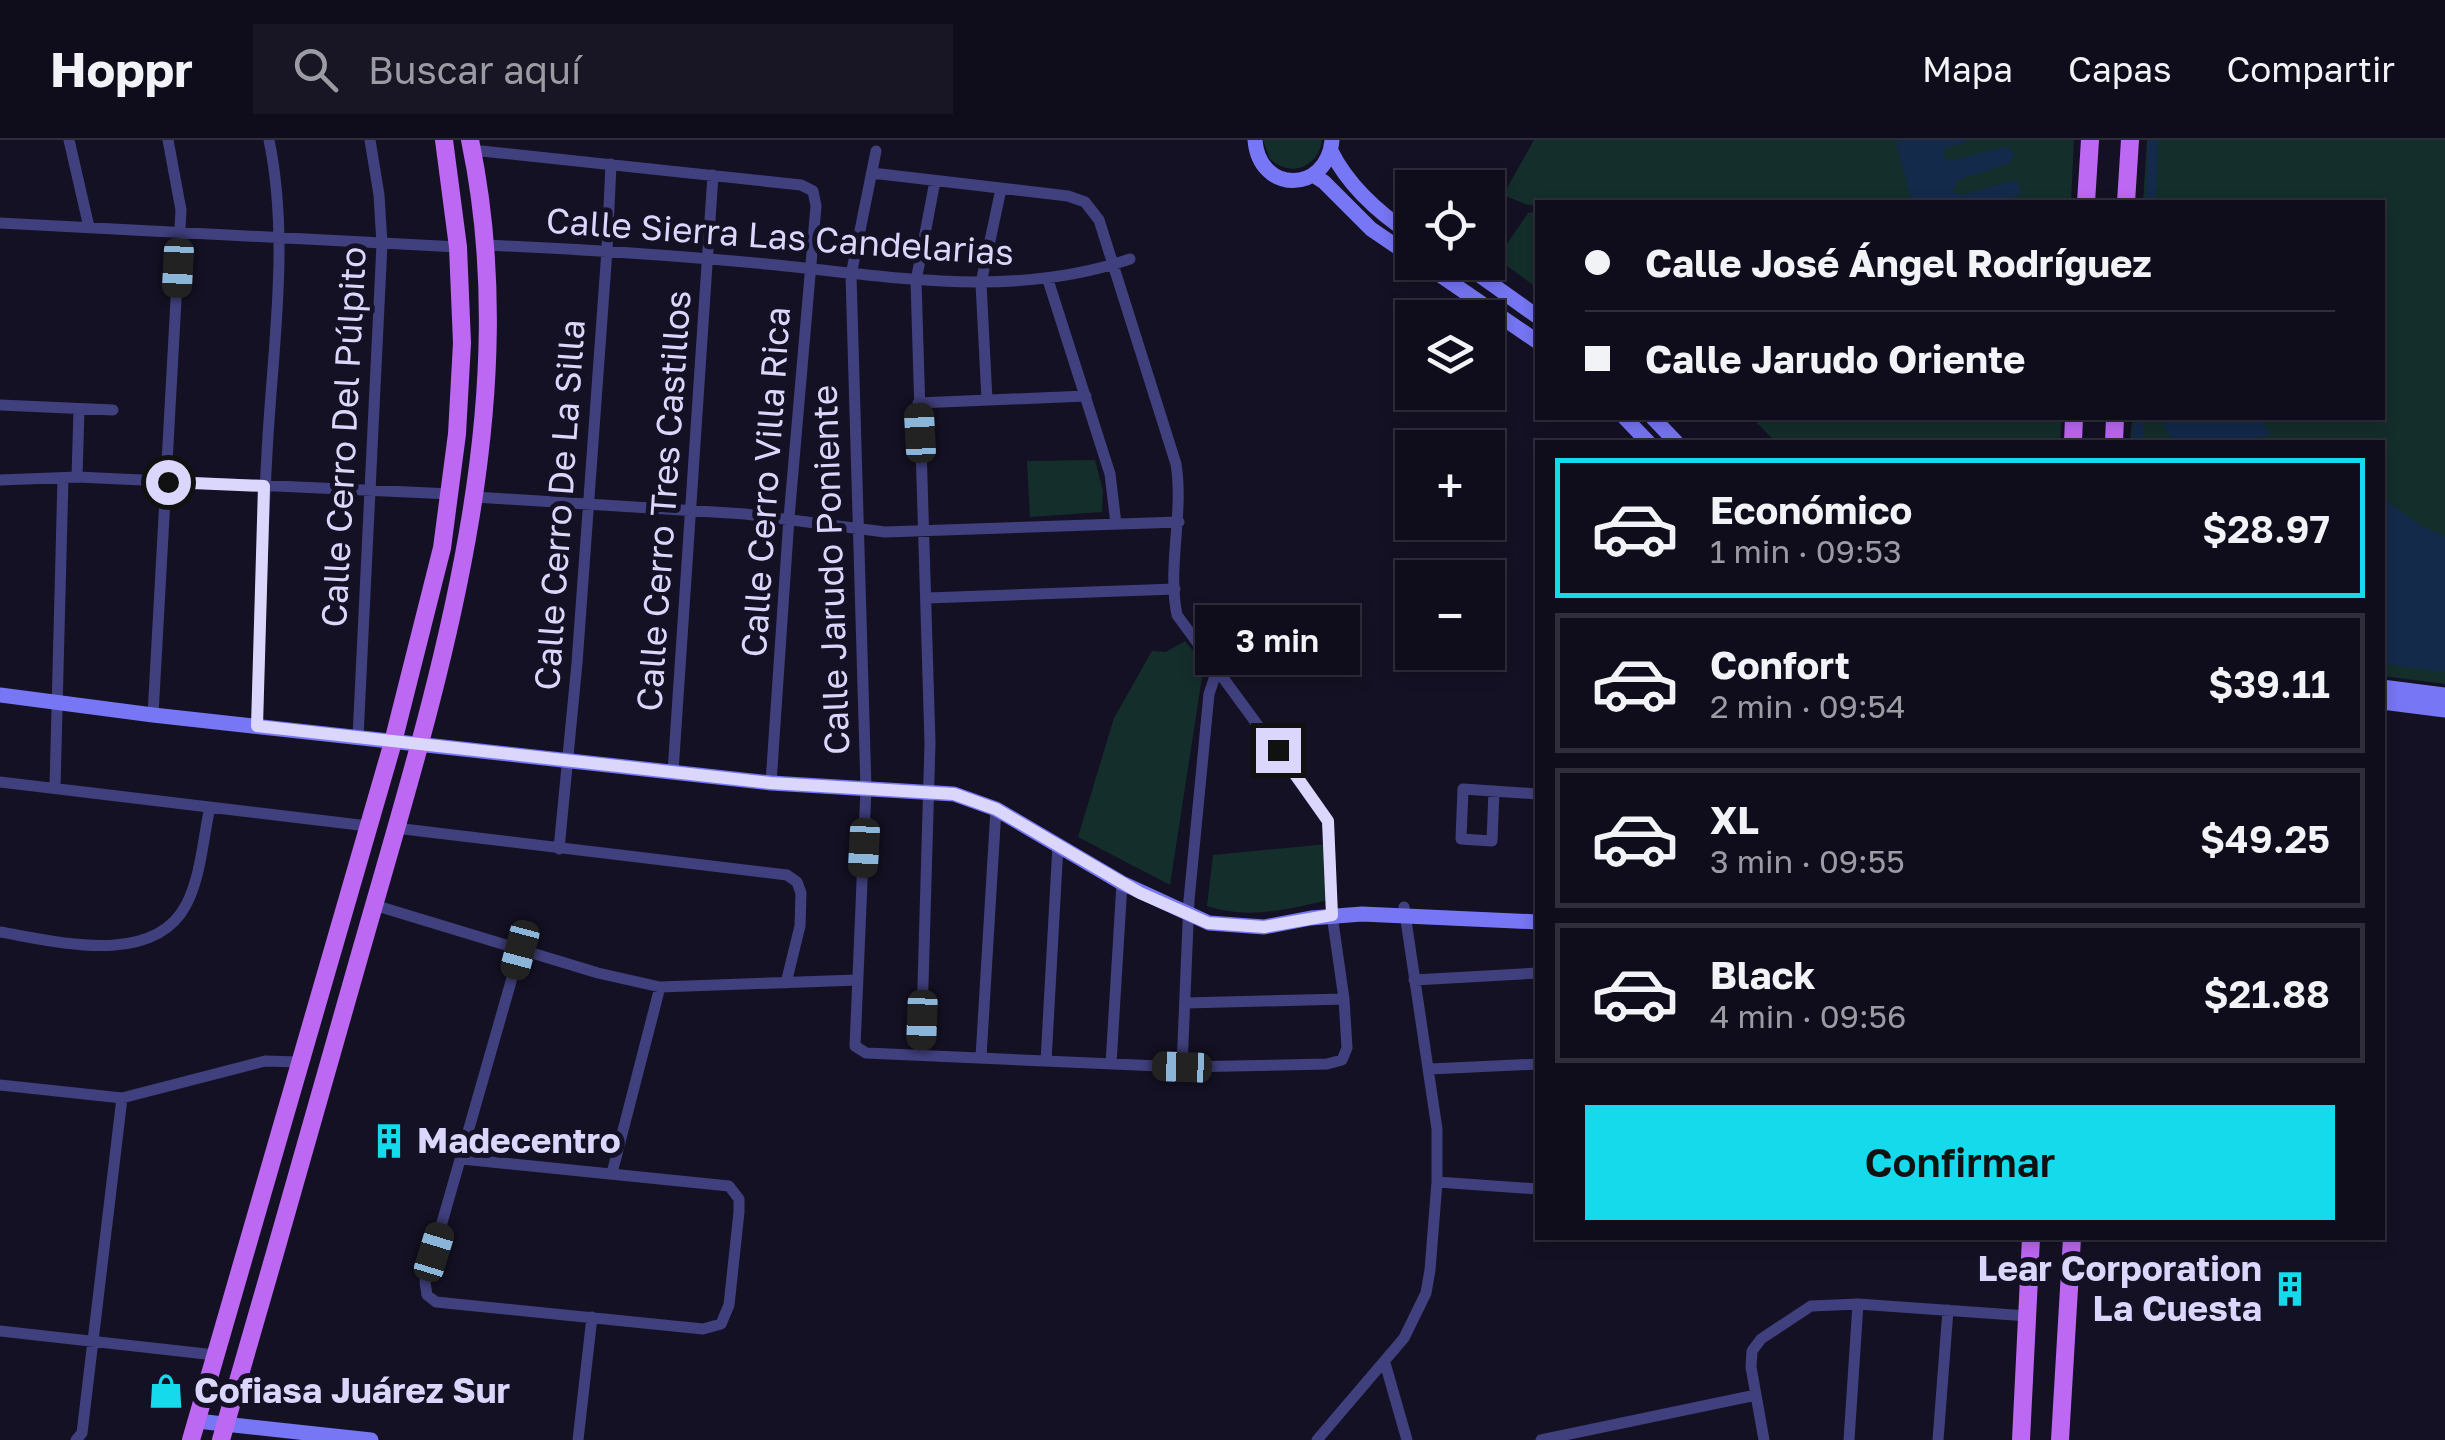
<!DOCTYPE html>
<html lang="es">
<head>
<meta charset="utf-8">
<style>
	:root { --surface:#0f0d1b; --page:#181624; --text:#f1f3f6; --muted:#9b9ca3; --line:#2f2d3a; --accent:#14daeb }
	body { margin:0; font-family:"Golos Text",sans-serif; background:var(--page); color:var(--text); height:100vh; display:flex; flex-direction:column; font-size:38px; white-space:nowrap }
	* { box-sizing:border-box; margin:0 }
	p { font-size:32px; color:var(--muted) }
	.icon { flex:none; width:55px; height:55px; fill:none; stroke:currentColor; stroke-width:2; stroke-linecap:round; stroke-linejoin:round }
	.map { position:relative; flex:1; overflow:hidden }
	.details { position:absolute; left:1535px; top:300px; width:850px; height:800px; display:flex; flex-direction:column; background:var(--surface); border-radius:0px; box-shadow:0 5px 15px #0003,0 0 0 2px var(--line) }
	.details>* { flex:none }
	.banner { position:absolute; left:1535px; top:60px; width:850px; height:220px; border-radius:0px; box-shadow:0 5px 15px #0003,0 0 0 2px var(--line); display:grid; align-content:center; height:220px; padding:0 50px; background:var(--surface) }
	.tools { position:absolute; left:1395px; top:30px; display:grid; gap:20px }
	.tools a { display:grid; place-items:center; width:110px; height:110px; border-radius:0px; background:var(--surface); box-shadow:0 5px 15px #0003,0 0 0 2px var(--line); font-size:50px }
	.end { position:absolute; width:45px; height:45px; margin:-22px; border:12px solid #dbd7fc; background:#111; box-shadow:0 0 0 5px #111 }
	.from { border-radius:50% }
	.bubble { position:absolute; height:70px; border-radius:0px; background:var(--surface); box-shadow:0 5px 15px #0003,0 0 0 2px var(--line); font-size:32px; font-weight:600; line-height:70px; text-align:center }
	.car { position:absolute; width:30px; height:60px; margin:-30px -15px; border-radius:12px; box-shadow:0 0 8px 2px #0007; background:linear-gradient(#222 24%,#8ab4d8 0 40%,#222 0 76%,#8ab4d8 0 86%,#222 0) }
	.banner b { display:flex; align-items:center; gap:35px; height:95px; font-size:38px }
	.banner b+b { border-top:2px solid var(--line) }
	.banner i { width:25px; height:25px; background:var(--text) }
	ul { padding:18px 0 0; list-style:none }
	li { display:flex; align-items:center; gap:30px; height:140px; margin:0 20px 15px; padding:0 30px; border:5px solid var(--line); border-radius:0px }
	li div { flex:1 }
	li b { display:block; font-size:38px }
	li em { font-style:normal; font-weight:600 }
	li.current { border-color:var(--accent) }
	li>.icon { width:90px; height:90px; stroke-width:1.5 }
	.primary-button { display:flex; gap:20px; margin-top:auto; padding:20px 50px }
	.primary-button a { flex:1; height:115px; border-radius:0px; background:var(--accent); color:#111; font-size:40px; font-weight:600; line-height:115px; text-align:center }
	header { display:flex; align-items:center; gap:60px; box-sizing:border-box; height:140px; padding:0 50px; background:var(--surface); border-bottom:2px solid var(--line) }
	header strong { font-size:48px }
	nav { display:flex; gap:55px; margin-inline-start:auto; font-size:35px }
	.search { width:700px; height:90px; background:var(--page); display:flex; align-items:center; gap:25px; box-sizing:border-box; padding:0 35px; border-radius:0px; color:var(--muted); font-size:38px }
	.map>svg:first-child { display:block }
</style>
</head>
<body>
<header>
<strong>Hoppr</strong>
<div class="search"><svg class="icon" aria-label="search" viewBox="0 0 24 24"><circle cx="10" cy="10" r="6"/><path d="M15 15l6 6"/></svg>Buscar aquí</div>
<nav><a>Mapa</a><a>Capas</a><a>Compartir</a></nav>
</header>
<div class="map">
<svg width="2445" height="1300" viewBox="0 0 2445 1300">
	<rect width="100%" height="100%" fill="#141124"/>
	<path fill="#142e2c" d="M1263,0H1321L1322,2C1316,29 1290,37 1270,19Z
		M1534,0H2074L2071,62L1528,65L1503,55Z
		M2147,0H2445V544L2383,536L2382,302H2130L2132,278H2382V62H2143Z
		M1537,71H1538L1537,148L1506,125L1502,111L1528,73Z
		M1752,278H2062L2060,302H1776Z
		M1095,320L1103,351L1102,372L1030,377L1027,321Z
		M1185,501L1204,524L1170,745L1078,697L1114,578L1152,511L1166,512Z
		M1328,704L1332,759C1289,769 1250,780 1207,766L1213,715Z"/>
	<path fill="#142a4a" d="M1904,0H1971L1946,8L1943,16L1949,21L2005,7L2010,9L2014,15L2010,23L1958,40L1953,51L1962,55L2016,40L2022,53L2002,62H1912L1896,2Z
		M2162,278H2260L2271,295C2248,299 2194,311 2173,299C2166,294 2164,285 2162,278Z
		M2382,357L2418,384L2445,397V532L2383,524Z"/>
	<g fill="none" stroke-linecap="round" stroke-linejoin="round">
		<path stroke="#142a4a" stroke-width="10" d="M2151,62L2153,0
			M2138,302L2139,278"/>
		<path stroke="#41407f" stroke-width="11" d="M69,0L89,87
			M472,10L801,45L813,51L816,66L789,378L771,643
			M872,33L1068,56L1085,62L1099,80L1176,324C1184,374 1167,426 1177,475L1328,681L1332,775L1344,859L1347,908L1342,920L1327,924L1182,927L866,913L855,906L866,649L851,135L876,11
			M0,83L458,107
			M483,105C578,109 672,115 766,124C889,136 1010,160 1130,119
			M1048,140L1110,334L1116,384
			M987,260L981,143L1001,49
			M918,263L1086,256
			M0,265L113,270
			M77,337L79,269
			M0,340L77,337L451,354
			M475,357L745,374L885,392L1179,382
			M927,458L1175,449
			M153,575L181,70L168,0
			M257,586C260,490 262,393 268,296C274,198 289,97 269,0
			M358,597L382,104L379,55L370,0
			M673,632L713,35
			M0,642L368,686
			M55,647L63,338
			M1494,651L1492,701L1461,699L1463,649L1538,654
			M395,688L787,735L797,742L801,753L800,786L786,843
			M559,709L577,523L607,110L611,24
			M374,765L598,833L660,847L857,840
			M0,792C54,801 153,828 186,765C201,737 203,698 210,667
			M1414,840L1538,833
			M1186,863L1344,859
			M921,914L930,603L916,141L935,41
			M981,917L996,669
			M1046,921L1058,705
			M1111,924L1122,743
			M1182,927L1189,760L1209,554L1218,527
			M1430,929L1538,924
			M0,945L122,958L265,921L299,922
			M462,1019L729,1046L739,1059V1072L729,1165L721,1184L703,1189L436,1162L427,1155L425,1142L520,810
			M612,1033L660,847
			M1437,1042L1538,1049
			M0,1191L215,1215
			M1385,1223L1407,1300
			M76,1300L82,1293L122,958
			M578,1300L592,1177
			M1317,1300L1404,1198L1426,1153L1430,1130L1437,1042V989L1404,767
			M1541,1300L1756,1255
			M1764,1300L1751,1227L1752,1211L1761,1199L1811,1166L1858,1164L2028,1176
			M1849,1300L1858,1164
			M1938,1300L1948,1170"/>
		<path stroke="#7776f4" stroke-width="15" d="M1255,0C1259,54 1327,54 1332,0
			M1331,11C1348,45 1380,74 1412,95
			M1313,35L1324,42L1371,89L1412,117
			M1421,122L1538,202
			M1461,122L1538,177
			M1625,278L1648,302
			M1653,278L1676,302
			M2382,547L2445,555
			M0,555L153,575L771,643L954,654L996,669L1122,743L1209,783L1264,787L1311,778L1362,774L1538,782
			M2382,562L2445,570
			M197,1281L371,1300"/>
		<path stroke="#bc68f2" stroke-width="18" d="M2086,62L2090,0
			M2126,62L2130,0
			M2073,302L2074,278
			M2114,302L2115,278
			M191,1300L393,602L442,408L457,294L462,203L458,107L444,0
			M221,1300C269,1136 315,971 362,807C436,548 527,272 470,0
			M2021,1300L2031,1098
			M2060,1300L2072,1098"/>
	</g>
	<g fill="none" stroke-linecap="round" stroke-linejoin="round">
		<path stroke="#dbd7fc" stroke-width="12" d="M168,342L264,346L257,586L771,643L954,654L996,669L1140,753L1208,783L1264,787L1332,775L1328,681L1278,610"/>
	</g>
	<defs>
		<symbol id="building-bare" viewBox="-9 -9 18 18"><path d="M-4-6H4V6H1V3H-1V6H-4ZM-2.5-4.3h1.7v1.8h-1.7ZM.8-4.3h1.7v1.8H.8ZM-2.5-1h1.7V.8h-1.7ZM.8-1h1.7V.8H.8Z" fill="#14daeb" stroke="#141124" stroke-width="2.5" paint-order="stroke"/></symbol>
		<symbol id="shop-bare" viewBox="-9 -9 18 18"><path d="M-5-2.5h2.3a2.7 3.5 0 0 1 5.4 0H5L5.5 6h-11ZM-1.5-2.5h3a1.5 2.3 0 0 0-3 0Z" fill="#14daeb" stroke="#141124" stroke-width="2.5" paint-order="stroke"/></symbol>
	</defs>
	<g fill-rule="evenodd">
		<use href="#building-bare" x="364" y="976" width="50" height="50"/>
		<use href="#building-bare" x="2265" y="1124" width="50" height="50"/>
		<use href="#shop-bare" x="141" y="1226" width="50" height="50"/>
	</g>
	<g text-anchor="middle" stroke-width="10" stroke-linejoin="round" paint-order="stroke">
		<g font-size="35" fill="#dbd7fc" stroke="#141124">
			<text transform="translate(780 97) rotate(4)" y="12">Calle Sierra Las Candelarias</text>
			<text transform="translate(344 297) rotate(-87)" y="12">Calle Cerro Del Púlpito</text>
			<text transform="translate(766 342) rotate(-86)" y="12">Calle Cerro Villa Rica</text>
			<text transform="translate(664 361) rotate(-86)" y="12">Calle Cerro Tres Castillos</text>
			<text transform="translate(560 365) rotate(-86)" y="12">Calle Cerro De La Silla</text>
			<text transform="translate(831 430) rotate(-92)" y="12">Calle Jarudo Poniente</text>
		</g>
		<g font-size="35" font-weight="bold" fill="#dbd7fc" stroke="#141124" text-anchor="start">
			<text x="417" y="1013">Madecentro</text>
			<text x="2262" y="1141" text-anchor="end">Lear Corporation<tspan x="2262" dy="40">La Cuesta</tspan></text>
			<text x="194" y="1263">Cofiasa Juárez Sur</text>
		</g>
	</g>
</svg>
<div class="tools">
<a><svg class="icon" aria-label="locate" viewBox="0 0 24 24"><circle cx="12" cy="12" r="6"/><path d="M12 2v4M12 18v4M2 12h4M18 12h4"/></svg></a>
<a><svg class="icon" aria-label="layers" viewBox="0 0 24 24"><path d="M12 4l9 5-9 5-9-5zM3 14l9 5 9-5"/></svg></a>
<a>+</a>
<a>−</a>
</div>
<i class="end from" style="left:168px;top:342px"></i>
<i class="end" style="left:1278px;top:610px"></i>
<div class="bubble" style="left:1195px;top:465px;width:165px">3 min</div>
<i class="car" style="left:178px;top:128px;rotate:183deg"></i>
<i class="car" style="left:920px;top:293px;rotate:357deg"></i>
<i class="car" style="left:864px;top:708px;rotate:183deg"></i>
<i class="car" style="left:520px;top:810px;rotate:195deg"></i>
<i class="car" style="left:922px;top:880px;rotate:182deg"></i>
<i class="car" style="left:1182px;top:927px;rotate:272deg"></i>
<i class="car" style="left:434px;top:1112px;rotate:17deg"></i>
<div class="banner">
<b><i class="from"></i>Calle José Ángel Rodríguez</b>
<b><i></i>Calle Jarudo Oriente</b>
</div>
<section class="details">
<ul>
<li class="current"><svg class="icon" aria-label="car" viewBox="0 0 24 24"><path d="M5 17H2v-5l4-1 3-4h7l3 4 3 1v5h-3M9 17h6M6 11h13"/><circle cx="7" cy="17" r="2"/><circle cx="17" cy="17" r="2"/></svg><div><b>Económico</b><p>1 min · 09:53</p></div><em>$28.97</em></li>
<li><svg class="icon" aria-label="car" viewBox="0 0 24 24"><path d="M5 17H2v-5l4-1 3-4h7l3 4 3 1v5h-3M9 17h6M6 11h13"/><circle cx="7" cy="17" r="2"/><circle cx="17" cy="17" r="2"/></svg><div><b>Confort</b><p>2 min · 09:54</p></div><em>$39.11</em></li>
<li><svg class="icon" aria-label="car" viewBox="0 0 24 24"><path d="M5 17H2v-5l4-1 3-4h7l3 4 3 1v5h-3M9 17h6M6 11h13"/><circle cx="7" cy="17" r="2"/><circle cx="17" cy="17" r="2"/></svg><div><b>XL</b><p>3 min · 09:55</p></div><em>$49.25</em></li>
<li><svg class="icon" aria-label="car" viewBox="0 0 24 24"><path d="M5 17H2v-5l4-1 3-4h7l3 4 3 1v5h-3M9 17h6M6 11h13"/><circle cx="7" cy="17" r="2"/><circle cx="17" cy="17" r="2"/></svg><div><b>Black</b><p>4 min · 09:56</p></div><em>$21.88</em></li>
</ul>
<div class="primary-button"><a>Confirmar</a></div>
</section>
</div>
</body>
</html>
